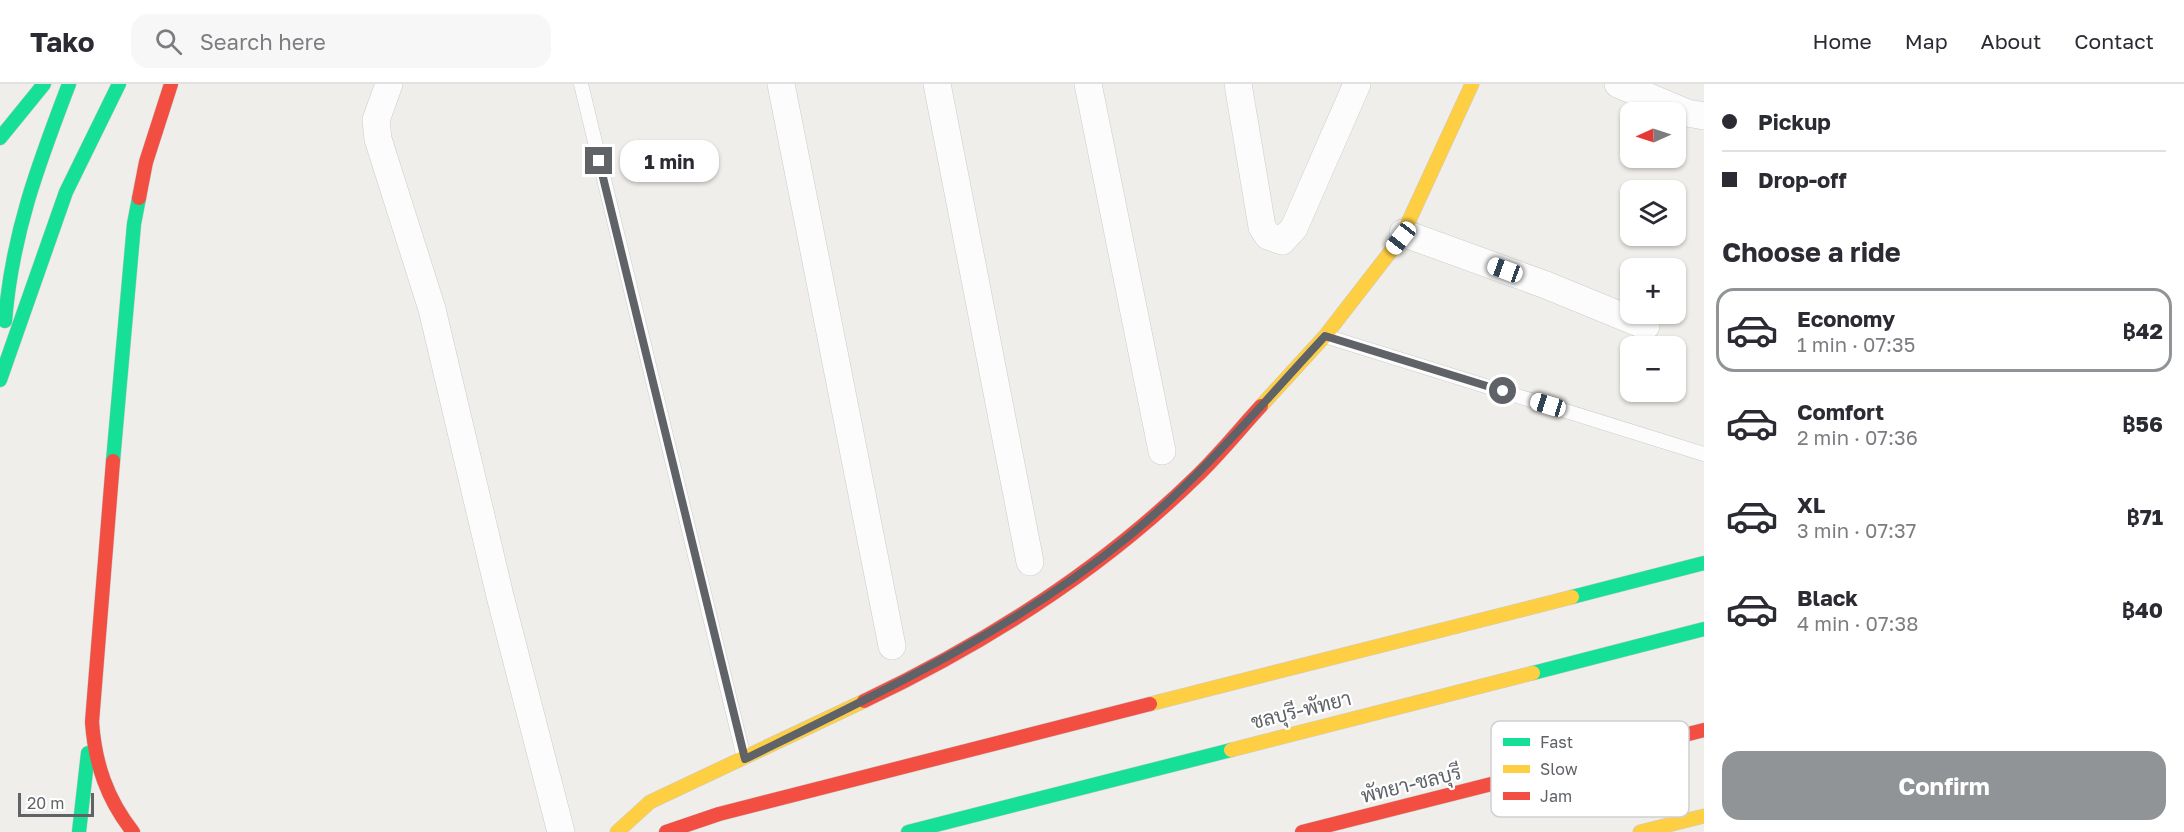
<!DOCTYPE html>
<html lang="en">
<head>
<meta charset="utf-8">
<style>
	:root { --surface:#fff; --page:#f7f7f7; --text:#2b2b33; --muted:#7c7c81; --line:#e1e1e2; --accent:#919496 }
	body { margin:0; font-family:"Golos Text",Sarabun,sans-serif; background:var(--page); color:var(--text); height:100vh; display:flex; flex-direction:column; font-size:22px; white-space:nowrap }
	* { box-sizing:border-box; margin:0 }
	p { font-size:20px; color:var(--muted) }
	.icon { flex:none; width:33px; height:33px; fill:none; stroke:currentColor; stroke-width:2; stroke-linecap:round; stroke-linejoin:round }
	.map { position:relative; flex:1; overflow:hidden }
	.panel { display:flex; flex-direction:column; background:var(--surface); width:480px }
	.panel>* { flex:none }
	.top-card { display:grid; align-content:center; height:132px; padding:0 18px; background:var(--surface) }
	.needle { width:39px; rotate:267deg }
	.tools { position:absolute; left:1620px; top:18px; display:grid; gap:12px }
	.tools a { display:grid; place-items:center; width:66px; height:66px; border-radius:12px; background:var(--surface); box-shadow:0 2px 4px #0004; font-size:30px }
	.scale { position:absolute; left:18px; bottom:15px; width:76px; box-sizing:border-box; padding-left:6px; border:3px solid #5f6368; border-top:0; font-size:16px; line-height:21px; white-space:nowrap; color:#5f6368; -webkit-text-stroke:4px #fff; paint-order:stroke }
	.end { position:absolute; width:27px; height:27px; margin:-14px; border:8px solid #5f6368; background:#fff; box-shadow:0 0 0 3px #fff }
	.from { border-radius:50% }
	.bubble { position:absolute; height:42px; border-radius:18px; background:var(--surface); box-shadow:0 2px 4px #0004; font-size:20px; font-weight:700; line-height:42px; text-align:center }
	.car { position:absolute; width:18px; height:36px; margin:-18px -9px; border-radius:8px; box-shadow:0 0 4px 2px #0007; background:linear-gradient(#fff 24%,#345 0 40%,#fff 0 76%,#345 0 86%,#fff 0) }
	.top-card b { display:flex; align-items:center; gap:21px; height:57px; font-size:22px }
	.top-card b+b { border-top:2px solid var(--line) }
	.top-card i { width:15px; height:15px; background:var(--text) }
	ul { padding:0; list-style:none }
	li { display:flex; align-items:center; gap:18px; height:84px; margin:0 12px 9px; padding:0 6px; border:3px solid transparent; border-radius:18px }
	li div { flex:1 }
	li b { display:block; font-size:22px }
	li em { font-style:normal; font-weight:700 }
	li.active { border-color:var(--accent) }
	li>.icon { width:54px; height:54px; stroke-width:1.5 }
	h2 { padding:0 18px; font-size:27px; line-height:72px }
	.button { display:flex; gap:12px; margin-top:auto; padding:12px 18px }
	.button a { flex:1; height:69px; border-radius:18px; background:var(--accent); color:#fff; font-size:24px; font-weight:700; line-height:69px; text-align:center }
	header { display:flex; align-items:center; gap:36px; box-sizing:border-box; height:84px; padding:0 30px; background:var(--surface); border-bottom:2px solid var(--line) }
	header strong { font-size:28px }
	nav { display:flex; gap:33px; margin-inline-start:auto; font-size:21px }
	.search { width:420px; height:54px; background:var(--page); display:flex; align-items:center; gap:15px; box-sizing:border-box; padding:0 21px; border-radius:18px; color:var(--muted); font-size:22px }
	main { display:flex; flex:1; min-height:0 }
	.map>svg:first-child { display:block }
</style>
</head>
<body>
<header>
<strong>Tako</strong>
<div class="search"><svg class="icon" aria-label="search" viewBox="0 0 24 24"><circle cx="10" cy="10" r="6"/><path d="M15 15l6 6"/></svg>Search here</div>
<nav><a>Home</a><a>Map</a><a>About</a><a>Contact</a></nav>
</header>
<main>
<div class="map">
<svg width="1704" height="748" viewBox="0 0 1704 748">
	<rect width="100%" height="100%" fill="#efeeea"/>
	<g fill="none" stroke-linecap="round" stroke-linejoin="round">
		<defs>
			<path id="lane" d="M581,0L744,674
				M1325,252L1704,370"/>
			<path id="street" d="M389,0L376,36L378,55L432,225L500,512L561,748
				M781,0L892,562
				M937,0L1030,478
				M1088,0L1162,367
				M1238,0L1262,143L1268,152L1282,157L1294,144L1357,0
				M1618,0L1687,29L1704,32
				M1403,149L1546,201L1646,242"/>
			<path id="fast" d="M0,54L44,0
				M5,237C12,150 38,81 69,0
				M0,296L66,108L119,0
				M113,377L134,140L139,114
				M1572,513L1704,479
				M1533,589L1704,545
				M79,748L88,669
				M908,748L1231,666"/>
			<path id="slow" d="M1261,322L1325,252L1401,154L1472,0
				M1150,620L1572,513
				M1231,666L1533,589
				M617,748L650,718L864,617
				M1640,748L1704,732"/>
			<path id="jam" d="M139,114L146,78L171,0
				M113,377L92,638C95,680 107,715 133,748
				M864,617C984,560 1101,486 1196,393C1219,371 1239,346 1261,322
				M666,748L719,730L1150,620
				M1302,748L1704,646"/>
		</defs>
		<use href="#lane" stroke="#cbcccc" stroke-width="15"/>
		<use href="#street" stroke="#cbcccc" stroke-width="28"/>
		<use href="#fast" stroke="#cacacb" stroke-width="15"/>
		<use href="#slow" stroke="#cacacb" stroke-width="15"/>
		<use href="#jam" stroke="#cacacb" stroke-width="15"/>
		<use href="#lane" stroke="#fdfcfc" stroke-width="14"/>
		<use href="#street" stroke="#fdfcfc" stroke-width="27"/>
		<use href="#fast" stroke="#16e098" stroke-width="14"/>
		<use href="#slow" stroke="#ffcf43" stroke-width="14"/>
		<use href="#jam" stroke="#f24e42" stroke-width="14"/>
	</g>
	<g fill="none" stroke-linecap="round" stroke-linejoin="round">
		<path stroke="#5f6368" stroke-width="8" d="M599,77L745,675C878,610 1013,547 1128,453C1201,393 1261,321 1325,252L1503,307"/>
	</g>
	<g text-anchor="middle" stroke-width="4.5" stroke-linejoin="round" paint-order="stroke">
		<g font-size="20" fill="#5f6368" stroke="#fff">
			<text transform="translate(1301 626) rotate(-14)" y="7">ชลบุรี-พัทยา</text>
			<text transform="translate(1411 700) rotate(-14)" y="7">พัทยา-ชลบุรี</text>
		</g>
	</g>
	<rect x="1491" y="637" width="198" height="96" rx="9" fill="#fff" stroke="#cfd0d2" stroke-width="1.5"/>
	<rect x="1503" y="654" width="27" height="8" fill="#16e098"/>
	<rect x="1503" y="681" width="27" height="8" fill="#ffcf43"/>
	<rect x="1503" y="708" width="27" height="8" fill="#f24e42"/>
	<g font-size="16" fill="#5f6368">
		<text x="1540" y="664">Fast</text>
		<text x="1540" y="691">Slow</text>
		<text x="1540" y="718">Jam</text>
	</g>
</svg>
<div class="tools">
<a><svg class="needle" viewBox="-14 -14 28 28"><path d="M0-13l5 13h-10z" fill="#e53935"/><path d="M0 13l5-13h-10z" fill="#7c7c81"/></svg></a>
<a><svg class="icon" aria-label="layers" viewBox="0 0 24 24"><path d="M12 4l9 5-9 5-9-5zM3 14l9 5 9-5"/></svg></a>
<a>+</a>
<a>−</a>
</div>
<div class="scale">20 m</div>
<i class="end from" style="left:1503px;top:307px"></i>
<i class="end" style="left:599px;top:77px"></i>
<div class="bubble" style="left:620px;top:56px;width:99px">1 min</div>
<i class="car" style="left:1401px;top:154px;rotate:218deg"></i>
<i class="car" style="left:1505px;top:186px;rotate:290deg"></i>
<i class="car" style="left:1548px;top:321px;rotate:287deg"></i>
</div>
<section class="panel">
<div class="top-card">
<b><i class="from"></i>Pickup</b>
<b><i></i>Drop-off</b>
</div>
<h2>Choose a ride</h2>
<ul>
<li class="active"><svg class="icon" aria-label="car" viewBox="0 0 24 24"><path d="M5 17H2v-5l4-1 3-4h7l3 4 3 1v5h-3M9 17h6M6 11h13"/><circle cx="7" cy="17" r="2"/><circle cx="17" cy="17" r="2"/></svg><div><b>Economy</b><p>1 min · 07:35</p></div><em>฿42</em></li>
<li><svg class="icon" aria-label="car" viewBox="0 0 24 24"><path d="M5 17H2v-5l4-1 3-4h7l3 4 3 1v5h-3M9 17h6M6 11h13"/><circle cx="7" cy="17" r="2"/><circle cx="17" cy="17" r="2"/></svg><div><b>Comfort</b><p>2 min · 07:36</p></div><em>฿56</em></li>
<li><svg class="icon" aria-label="car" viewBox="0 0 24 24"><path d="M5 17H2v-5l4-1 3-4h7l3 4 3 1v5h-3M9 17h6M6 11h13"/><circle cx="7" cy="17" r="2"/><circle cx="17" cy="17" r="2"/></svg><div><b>XL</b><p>3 min · 07:37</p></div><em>฿71</em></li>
<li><svg class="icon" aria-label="car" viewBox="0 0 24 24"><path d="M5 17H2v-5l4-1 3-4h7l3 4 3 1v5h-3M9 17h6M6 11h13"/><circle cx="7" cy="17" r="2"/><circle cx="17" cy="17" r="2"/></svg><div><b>Black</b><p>4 min · 07:38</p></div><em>฿40</em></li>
</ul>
<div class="button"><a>Confirm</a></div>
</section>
</main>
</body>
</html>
